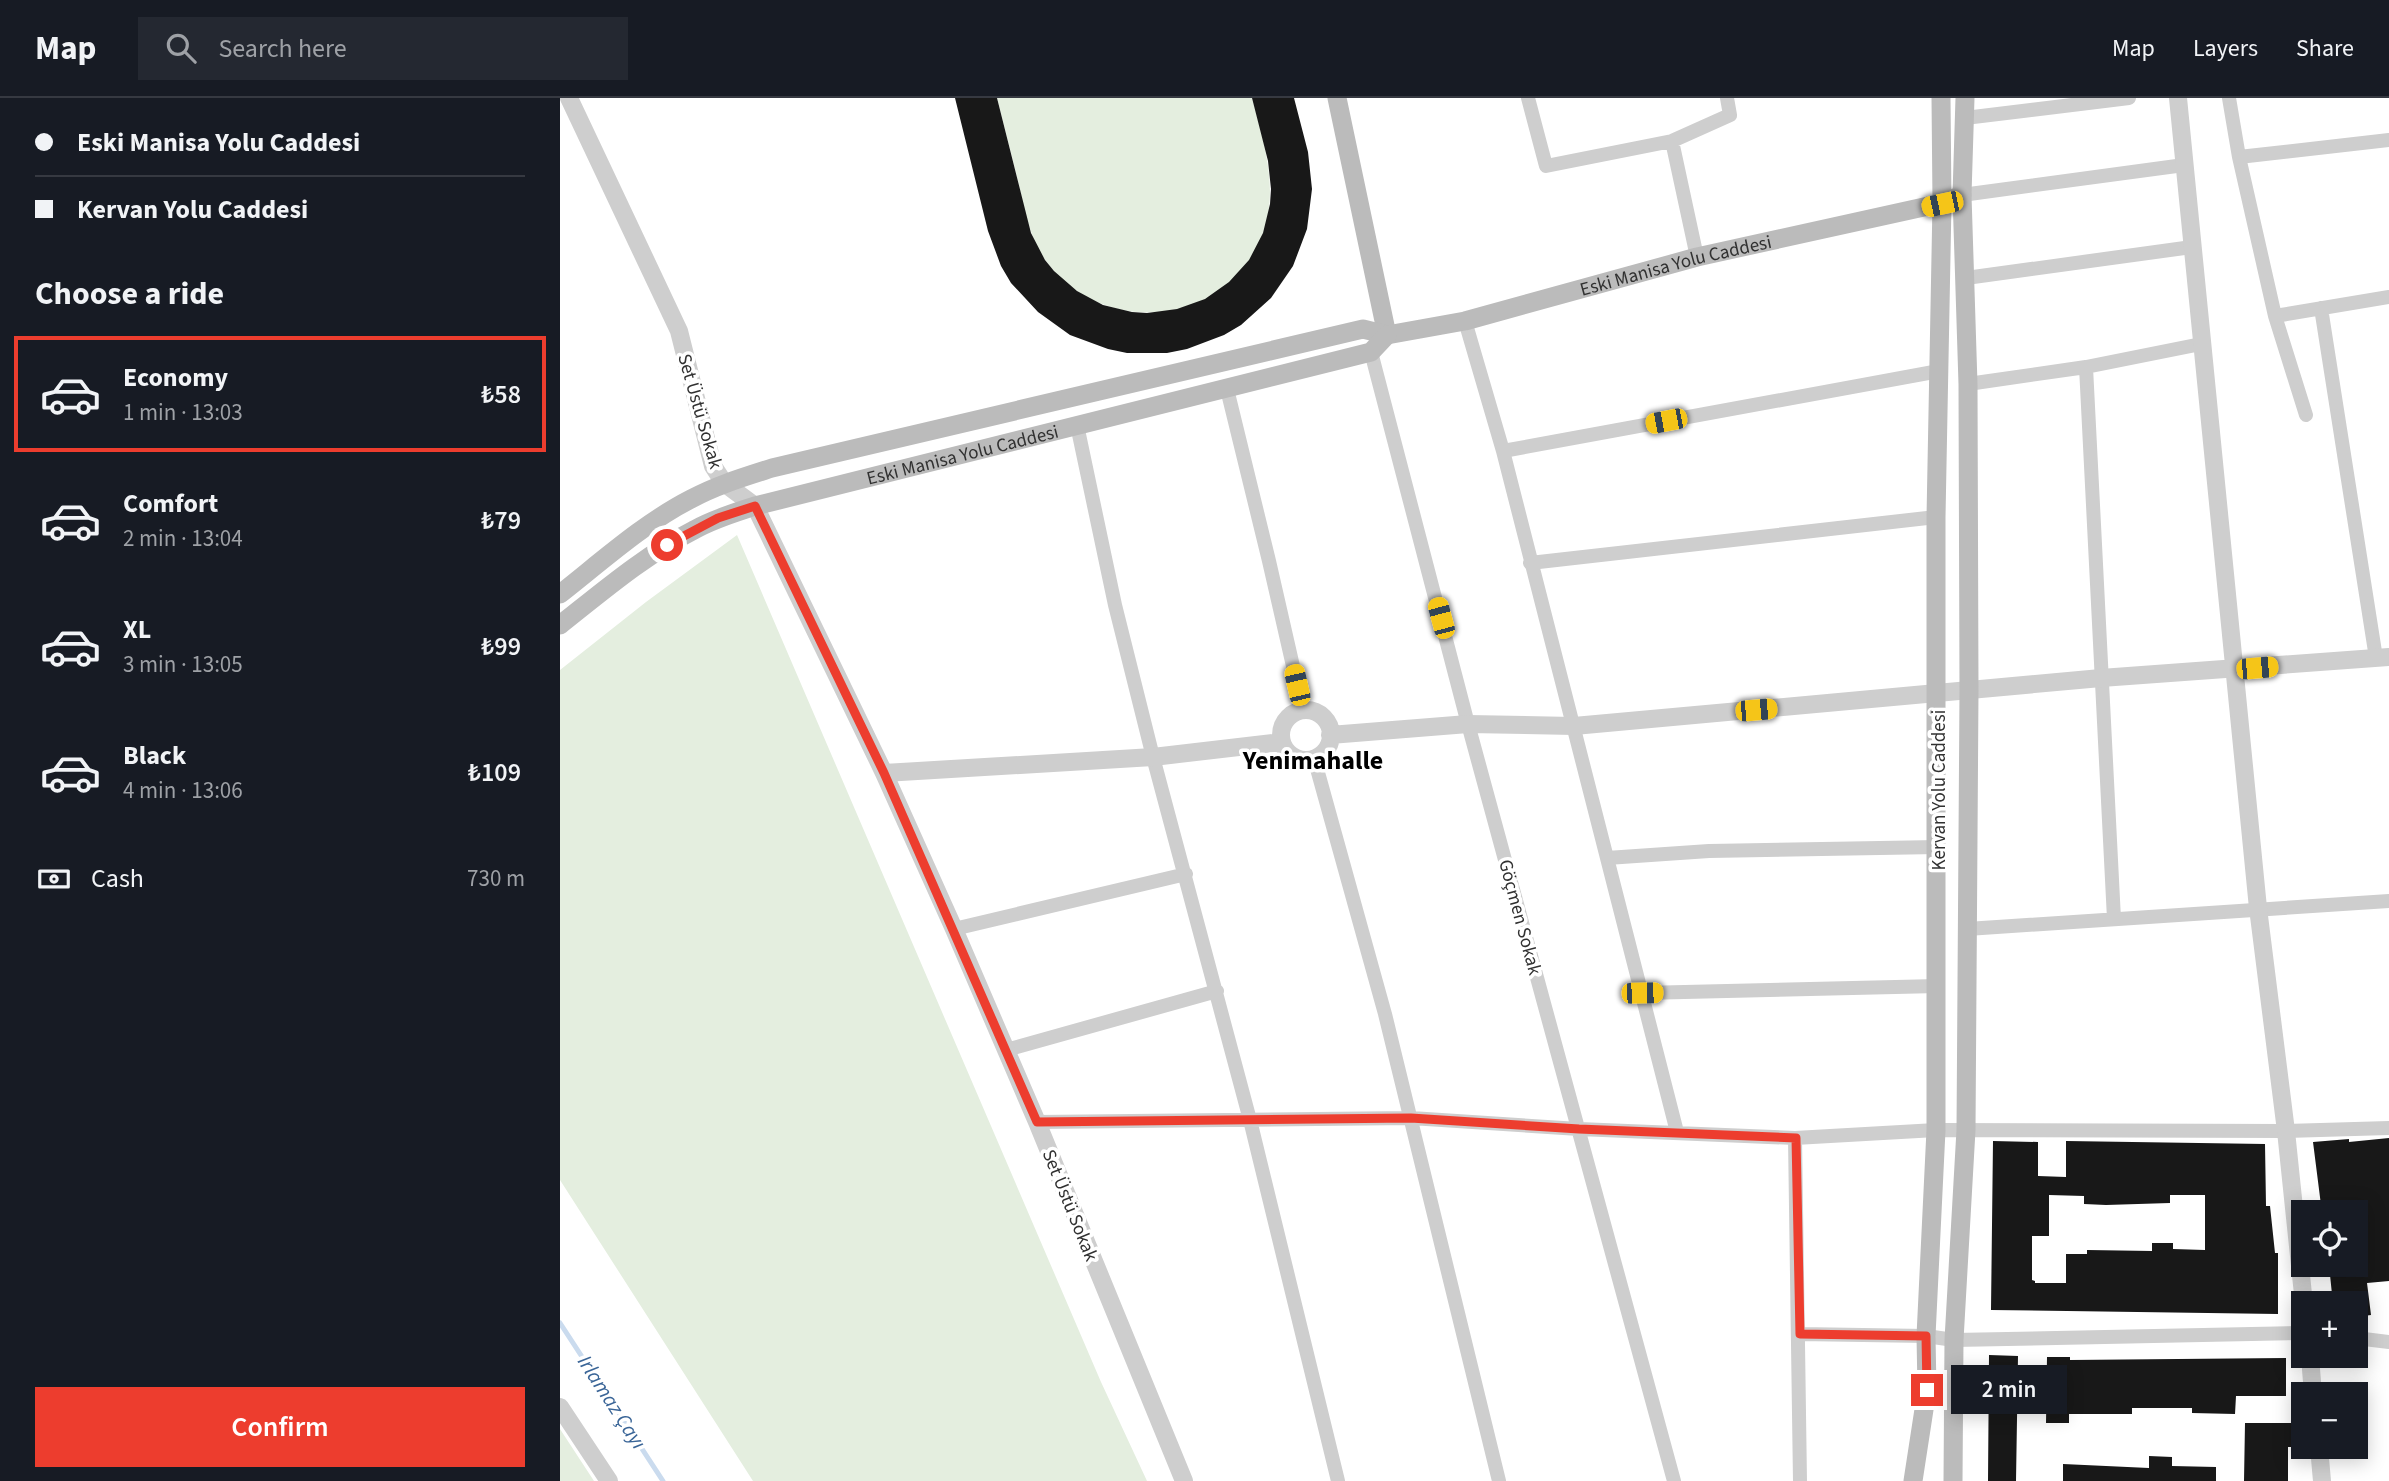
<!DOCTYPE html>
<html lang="en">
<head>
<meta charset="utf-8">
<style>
	:root { --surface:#171b24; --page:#242831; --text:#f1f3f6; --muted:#9ea1a6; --line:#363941; --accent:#ed3d2e }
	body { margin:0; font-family:"Source Sans 3",sans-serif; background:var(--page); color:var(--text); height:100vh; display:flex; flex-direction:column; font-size:26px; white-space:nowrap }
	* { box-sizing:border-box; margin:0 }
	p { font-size:23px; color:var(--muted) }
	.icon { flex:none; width:38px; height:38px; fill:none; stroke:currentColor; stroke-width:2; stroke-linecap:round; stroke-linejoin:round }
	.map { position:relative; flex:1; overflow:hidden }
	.panel { display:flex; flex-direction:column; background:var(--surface); width:560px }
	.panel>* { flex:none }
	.top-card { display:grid; align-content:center; height:154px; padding:0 35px; background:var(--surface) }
	.controls { position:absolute; left:1731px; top:1102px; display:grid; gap:14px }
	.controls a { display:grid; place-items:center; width:77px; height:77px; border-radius:0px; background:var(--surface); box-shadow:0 4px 18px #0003; font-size:35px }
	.end { position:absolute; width:32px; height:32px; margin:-16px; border:9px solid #ed3d2e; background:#fff; box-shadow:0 0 0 4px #fff }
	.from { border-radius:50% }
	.bubble { position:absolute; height:49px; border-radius:0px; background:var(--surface); box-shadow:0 4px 18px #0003; font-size:23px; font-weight:600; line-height:49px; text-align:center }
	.car { position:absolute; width:21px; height:42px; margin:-21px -10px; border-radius:9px; box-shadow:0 0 5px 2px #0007; background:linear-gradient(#f5c518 24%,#345 0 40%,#f5c518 0 76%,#345 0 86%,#f5c518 0) }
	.top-card b { display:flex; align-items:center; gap:24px; height:66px; font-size:26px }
	.top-card b+b { border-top:2px solid var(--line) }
	.top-card i { width:18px; height:18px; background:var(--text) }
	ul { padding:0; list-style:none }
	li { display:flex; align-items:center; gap:21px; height:116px; margin:0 14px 10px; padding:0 21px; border:4px solid transparent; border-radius:0px }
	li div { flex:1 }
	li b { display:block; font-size:26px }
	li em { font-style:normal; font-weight:600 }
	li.active { border-color:var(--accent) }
	li>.icon { width:63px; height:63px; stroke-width:1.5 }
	h2 { padding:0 35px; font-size:32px; line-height:84px }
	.pay { display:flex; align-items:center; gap:18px; height:77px; padding:0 35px; font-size:26px }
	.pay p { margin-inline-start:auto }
	.primary-button { display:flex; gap:14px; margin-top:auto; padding:14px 35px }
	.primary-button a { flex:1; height:80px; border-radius:0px; background:var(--accent); color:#fff; font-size:28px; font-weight:600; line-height:80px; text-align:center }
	header { display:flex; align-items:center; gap:42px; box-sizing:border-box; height:98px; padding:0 35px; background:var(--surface); border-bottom:2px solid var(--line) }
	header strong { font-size:33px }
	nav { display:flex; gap:38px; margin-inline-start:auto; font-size:24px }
	.search { width:490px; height:63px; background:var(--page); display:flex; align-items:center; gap:18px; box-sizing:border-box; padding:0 24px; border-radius:0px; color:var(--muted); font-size:26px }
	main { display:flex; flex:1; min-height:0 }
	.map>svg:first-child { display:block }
</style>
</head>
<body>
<header>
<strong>Map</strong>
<div class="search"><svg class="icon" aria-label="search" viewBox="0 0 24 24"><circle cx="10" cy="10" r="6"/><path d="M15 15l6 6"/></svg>Search here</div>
<nav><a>Map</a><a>Layers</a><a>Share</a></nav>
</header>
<main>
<section class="panel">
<div class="top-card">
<b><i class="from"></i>Eski Manisa Yolu Caddesi</b>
<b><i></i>Kervan Yolu Caddesi</b>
</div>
<h2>Choose a ride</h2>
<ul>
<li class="active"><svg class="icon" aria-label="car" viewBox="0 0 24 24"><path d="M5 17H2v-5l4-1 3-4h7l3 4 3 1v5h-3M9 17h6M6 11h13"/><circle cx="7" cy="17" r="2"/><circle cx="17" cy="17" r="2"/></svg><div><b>Economy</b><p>1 min · 13:03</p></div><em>₺58</em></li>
<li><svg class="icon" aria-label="car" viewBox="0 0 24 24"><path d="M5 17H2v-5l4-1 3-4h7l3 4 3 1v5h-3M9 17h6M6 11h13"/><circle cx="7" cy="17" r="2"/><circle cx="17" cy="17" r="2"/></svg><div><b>Comfort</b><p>2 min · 13:04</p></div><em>₺79</em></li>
<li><svg class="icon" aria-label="car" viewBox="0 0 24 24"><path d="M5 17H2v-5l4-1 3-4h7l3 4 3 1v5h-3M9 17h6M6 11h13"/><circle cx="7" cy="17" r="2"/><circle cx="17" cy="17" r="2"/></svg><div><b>XL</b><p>3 min · 13:05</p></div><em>₺99</em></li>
<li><svg class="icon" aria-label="car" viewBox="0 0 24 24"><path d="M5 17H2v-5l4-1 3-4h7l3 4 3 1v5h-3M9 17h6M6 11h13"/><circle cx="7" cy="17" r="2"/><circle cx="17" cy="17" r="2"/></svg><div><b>Black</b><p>4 min · 13:06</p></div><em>₺109</em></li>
</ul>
<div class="pay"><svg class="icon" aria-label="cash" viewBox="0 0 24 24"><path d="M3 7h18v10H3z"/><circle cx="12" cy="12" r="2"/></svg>Cash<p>730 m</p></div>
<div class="primary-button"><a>Confirm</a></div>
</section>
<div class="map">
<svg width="1829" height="1383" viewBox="0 0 1829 1383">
	<rect width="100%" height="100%" fill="#fff"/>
	<path fill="#e4eedf" d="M437,0H692C704,45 719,90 703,136C670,229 542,241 486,163C469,139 464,110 458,83C451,55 444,28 437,0Z
		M177,437L541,1284L587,1383H193L0,1082V572L86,504Z
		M0,1331L34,1383H0Z"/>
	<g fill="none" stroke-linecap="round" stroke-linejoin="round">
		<path stroke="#cadbee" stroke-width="5" d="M0,1225L103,1383"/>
	</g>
	<path fill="#181818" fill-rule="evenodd" d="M395,0H437L471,135L485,162L494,173L517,193L543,207L572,214L587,215L617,211L645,201L669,184L689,162L703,135L710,106L711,91L708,63L692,0H734L748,54L752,91L747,131L733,168L711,200L681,227L664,237L627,251L607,255H567L548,251L510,237L478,214L451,185L441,168L428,133Z
		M1829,1040V1183L1807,1185L1811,1217L1796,1219V1206H1773L1769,1167H1796V1115H1762L1753,1044L1789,1041V1044Z
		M1433,1043L1478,1044V1078L1506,1079V1043L1705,1046L1706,1108H1710L1715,1155H1718V1216L1431,1212ZM1489,1097L1524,1098V1106L1546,1107L1610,1105V1097H1645V1152L1613,1151V1145H1592V1153L1527,1152V1156H1506V1185H1475V1183L1472,1182V1138H1489Z
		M1429,1257L1458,1258L1456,1383H1428Z
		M1487,1259H1510V1262L1726,1260V1298H1676L1675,1316L1632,1315V1310H1572V1316H1509V1325H1486Z
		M1685,1325H1732V1349H1728V1383H1684Z
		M1589,1358L1612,1359V1368L1656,1369V1383H1503V1366L1589,1370Z"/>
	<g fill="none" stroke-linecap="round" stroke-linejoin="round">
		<path stroke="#cecece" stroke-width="14" d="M968,0L986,68L1112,43L1170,17L1167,0
			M1669,0L1679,59L1715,218
			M1405,20L1569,0
			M1112,43L1137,159
			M1679,59L1829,42
			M1402,97L1624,67
			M1406,180L1632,149
			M1761,210L1816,560
			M905,223L943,353L1117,1034
			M811,254L908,626L1114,1383
			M1526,269L1554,821
			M1408,286L1526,269L1641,246
			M667,291L709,463L743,612
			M1746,317L1715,218L1829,199
			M517,327L555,507L593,659L690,1022L778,1383
			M943,353L1379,273
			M970,465L1376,419
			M754,660L825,916L939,1383
			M1047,760L1149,753L1378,749
			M394,831L626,776
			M1407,831L1829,803
			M1082,895L1378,888
			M446,952L657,893
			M477,1024L851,1020L1019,1031L1235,1040L1376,1032L1726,1033L1829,1030
			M1235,1040L1240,1383
			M1240,1236L1366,1238L1394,1242L1743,1235
			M1796,1240L1829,1244"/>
		<path stroke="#cecece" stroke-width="18" d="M9,0L119,233L153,368L164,385L195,408L324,675L394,831L477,1024L624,1383
			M1618,0L1698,810L1726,1033L1744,1206
			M721 637a25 25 0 1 1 50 0a25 25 0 1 1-50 0Z
			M770,637L908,626L1014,628L1541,580L1829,559
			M324,675L593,659L722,644
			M1750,1258L1753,1297
			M0,1309L49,1383
			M1759,1349L1762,1383"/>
		<g stroke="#bbb" stroke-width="19">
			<path d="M777,0L827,237"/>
			<path id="s1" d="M0,496C42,463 84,425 131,401C157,387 184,379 212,370L803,231L827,237L905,223L1137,159L1382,105L1402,97"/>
			<path id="s2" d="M0,527C43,493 85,457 134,432C153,421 174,415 195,408L811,254L827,237"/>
			<path d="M1353,1383L1367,1292L1366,1238L1376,1032V419L1382,105L1381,0"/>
			<path d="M1393,1383L1394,1242L1406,1032L1409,593L1408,286L1402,97L1405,0"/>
		</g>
	</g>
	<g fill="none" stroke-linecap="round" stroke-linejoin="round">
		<path stroke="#ed3d2e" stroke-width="9" d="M107,447L158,420L195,408L324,675L477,1024L851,1020L1019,1031L1236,1040L1240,1236L1366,1238L1367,1292"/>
	</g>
	<g text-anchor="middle" stroke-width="7" stroke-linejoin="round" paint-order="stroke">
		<g font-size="19" fill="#313131" stroke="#fff">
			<text dy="7" stroke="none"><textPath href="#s1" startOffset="1178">Eski Manisa Yolu Caddesi</textPath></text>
			<text transform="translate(141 313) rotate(74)" y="7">Set Üstü Sokak</text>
			<text dy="7" stroke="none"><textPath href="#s2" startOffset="444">Eski Manisa Yolu Caddesi</textPath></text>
			<text transform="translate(1378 692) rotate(-90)" y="7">Kervan Yolu Caddesi</text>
			<text transform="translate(961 819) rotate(75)" y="7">Göçmen Sokak</text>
			<text transform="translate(511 1107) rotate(68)" y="7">Set Üstü Sokak</text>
		</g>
		<g font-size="21" font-style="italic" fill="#3a6597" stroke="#fff">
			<text transform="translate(52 1304) rotate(57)" y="7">Irlamaz Çayı</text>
		</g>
		<g font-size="26" font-weight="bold" fill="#000" stroke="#fff">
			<text x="753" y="671">Yenimahalle</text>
		</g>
	</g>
</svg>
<div class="controls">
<a><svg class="icon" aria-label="locate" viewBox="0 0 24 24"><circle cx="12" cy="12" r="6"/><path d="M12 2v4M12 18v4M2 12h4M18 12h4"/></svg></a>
<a>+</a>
<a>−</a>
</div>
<i class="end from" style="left:107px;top:447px"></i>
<i class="end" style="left:1367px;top:1292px"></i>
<div class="bubble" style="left:1391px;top:1267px;width:116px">2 min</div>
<i class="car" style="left:1382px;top:106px;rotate:258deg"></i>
<i class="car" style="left:1106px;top:323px;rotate:259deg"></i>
<i class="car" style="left:881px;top:520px;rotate:345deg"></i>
<i class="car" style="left:1697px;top:570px;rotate:85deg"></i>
<i class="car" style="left:737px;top:587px;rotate:347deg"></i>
<i class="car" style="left:1196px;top:612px;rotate:85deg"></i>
<i class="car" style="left:1082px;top:895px;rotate:89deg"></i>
</div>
</main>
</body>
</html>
